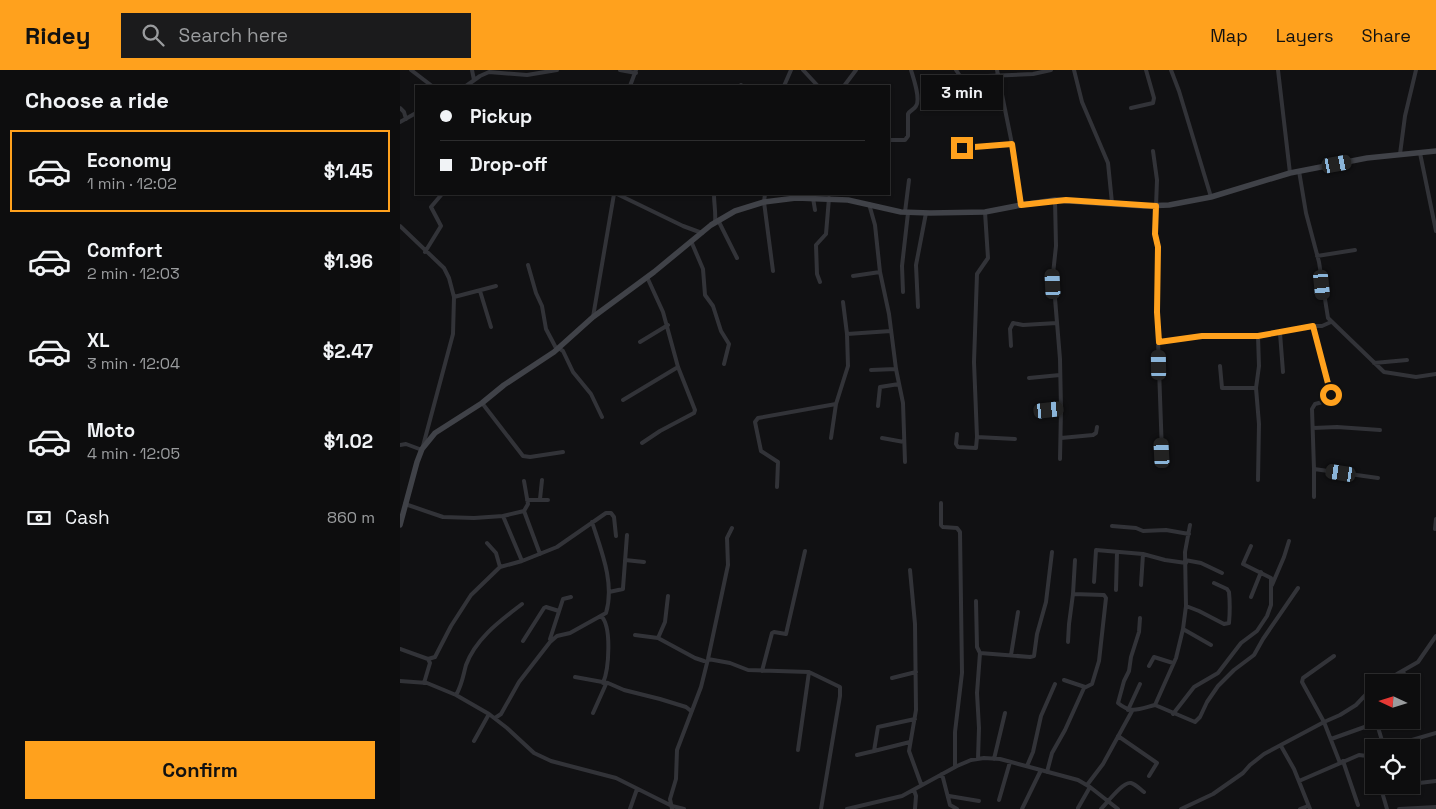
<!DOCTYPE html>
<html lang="en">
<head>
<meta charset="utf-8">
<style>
	:root { --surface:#0d0d0e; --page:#1b1b1c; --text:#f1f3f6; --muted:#9a9c9e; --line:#2d2d2e; --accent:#ffa11d }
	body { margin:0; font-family:"Space Grotesk",sans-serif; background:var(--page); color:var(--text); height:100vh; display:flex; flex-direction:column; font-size:19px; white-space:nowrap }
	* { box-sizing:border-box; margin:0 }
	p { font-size:16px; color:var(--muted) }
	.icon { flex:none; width:28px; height:28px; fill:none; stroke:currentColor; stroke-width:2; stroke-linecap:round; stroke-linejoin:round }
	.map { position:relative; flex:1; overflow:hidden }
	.side { display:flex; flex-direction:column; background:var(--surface); width:400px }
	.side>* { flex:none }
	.guide { position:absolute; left:15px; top:15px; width:475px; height:110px; border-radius:0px; box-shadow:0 1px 4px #0004,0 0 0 1px var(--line); display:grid; align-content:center; height:110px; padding:0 25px; background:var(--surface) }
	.needle { width:32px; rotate:274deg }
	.controls { position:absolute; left:965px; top:604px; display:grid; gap:10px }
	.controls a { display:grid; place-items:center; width:55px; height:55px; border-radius:0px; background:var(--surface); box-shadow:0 1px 4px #0004,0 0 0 1px var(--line); font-size:25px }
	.end { position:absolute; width:22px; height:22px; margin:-11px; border:6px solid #ffa11d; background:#111; box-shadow:0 0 0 2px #111 }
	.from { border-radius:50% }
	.bubble { position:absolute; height:35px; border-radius:0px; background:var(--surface); box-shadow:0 1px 4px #0004,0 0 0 1px var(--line); font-size:16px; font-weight:700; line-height:35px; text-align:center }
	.car { position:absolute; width:15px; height:30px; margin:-15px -8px; border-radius:6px; box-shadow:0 0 4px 1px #0007; background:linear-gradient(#222 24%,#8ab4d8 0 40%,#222 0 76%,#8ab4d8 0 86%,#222 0) }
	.guide b { display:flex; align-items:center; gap:18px; height:48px; font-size:19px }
	.guide b+b { border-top:1px solid var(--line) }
	.guide i { width:12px; height:12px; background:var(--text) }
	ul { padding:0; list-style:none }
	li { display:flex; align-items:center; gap:15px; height:82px; margin:0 10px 8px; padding:0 15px; border:2px solid transparent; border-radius:0px }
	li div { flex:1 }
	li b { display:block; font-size:19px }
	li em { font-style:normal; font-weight:700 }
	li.active { border-color:var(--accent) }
	li>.icon { width:45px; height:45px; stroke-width:1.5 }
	h2 { padding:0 25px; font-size:22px; line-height:60px }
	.pay { display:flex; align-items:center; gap:12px; height:55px; padding:0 25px; font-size:19px }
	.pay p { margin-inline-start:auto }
	.cta { display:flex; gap:10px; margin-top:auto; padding:10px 25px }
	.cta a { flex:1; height:58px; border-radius:0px; background:var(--accent); color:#111; font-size:20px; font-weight:700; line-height:58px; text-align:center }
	header { display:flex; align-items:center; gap:30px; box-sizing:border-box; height:70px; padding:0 25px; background:var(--accent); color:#111 }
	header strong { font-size:24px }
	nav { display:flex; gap:28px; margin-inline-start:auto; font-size:18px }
	.search { width:350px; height:45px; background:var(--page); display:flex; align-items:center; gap:12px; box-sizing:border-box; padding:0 18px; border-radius:0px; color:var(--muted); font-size:19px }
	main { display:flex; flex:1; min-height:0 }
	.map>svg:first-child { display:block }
</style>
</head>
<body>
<header>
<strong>Ridey</strong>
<div class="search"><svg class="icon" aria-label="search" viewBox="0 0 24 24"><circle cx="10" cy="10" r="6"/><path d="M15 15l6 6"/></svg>Search here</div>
<nav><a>Map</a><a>Layers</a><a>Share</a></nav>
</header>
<main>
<section class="side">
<h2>Choose a ride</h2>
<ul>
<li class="active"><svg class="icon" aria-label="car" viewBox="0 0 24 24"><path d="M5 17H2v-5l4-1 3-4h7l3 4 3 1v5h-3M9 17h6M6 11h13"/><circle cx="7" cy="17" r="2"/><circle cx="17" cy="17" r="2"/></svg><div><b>Economy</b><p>1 min · 12:02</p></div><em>$1.45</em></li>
<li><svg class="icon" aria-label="car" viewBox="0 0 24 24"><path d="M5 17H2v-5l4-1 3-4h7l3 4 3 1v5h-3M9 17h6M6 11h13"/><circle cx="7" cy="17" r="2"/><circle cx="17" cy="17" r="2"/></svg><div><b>Comfort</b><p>2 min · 12:03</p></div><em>$1.96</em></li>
<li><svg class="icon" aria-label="car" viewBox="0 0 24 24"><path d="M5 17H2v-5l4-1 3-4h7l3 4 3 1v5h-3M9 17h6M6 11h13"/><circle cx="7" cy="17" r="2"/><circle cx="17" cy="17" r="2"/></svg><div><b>XL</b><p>3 min · 12:04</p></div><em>$2.47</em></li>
<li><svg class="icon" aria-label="car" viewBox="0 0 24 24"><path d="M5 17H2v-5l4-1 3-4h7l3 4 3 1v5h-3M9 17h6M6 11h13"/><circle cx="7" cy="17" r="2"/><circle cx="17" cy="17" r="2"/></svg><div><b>Moto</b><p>4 min · 12:05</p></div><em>$1.02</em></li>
</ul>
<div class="pay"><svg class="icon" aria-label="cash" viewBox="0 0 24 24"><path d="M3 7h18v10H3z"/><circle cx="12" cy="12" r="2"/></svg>Cash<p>860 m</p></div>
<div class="cta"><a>Confirm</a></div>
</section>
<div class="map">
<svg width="1036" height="739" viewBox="0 0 1036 739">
	<rect width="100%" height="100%" fill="#111113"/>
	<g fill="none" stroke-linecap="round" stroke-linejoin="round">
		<path stroke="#323338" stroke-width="4" d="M11,0L32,16
			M72,0L74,10
			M220,0L236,3
			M403,0L417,15
			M556,0L560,6L562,7L633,4L651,0
			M597,0L611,69L621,135
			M674,0L682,32L708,93L712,133
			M771,0L779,21L811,127
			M878,0L890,103
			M66,16L80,6L89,2L127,5L157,0
			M230,16L236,0
			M341,16V15
			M384,16L391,0
			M444,16L456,0
			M0,38L4,42L6,49
			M731,38L753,33L754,28L746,0
			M0,52L16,43
			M489,70H505L508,66V44C510,40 514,40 516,36C521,29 513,7 511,0
			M561,78L611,74
			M753,81L757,110L755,164L758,177L757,242L762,383
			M1020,83L1036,161
			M1000,84L1005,46L1016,0
			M899,101L906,143L919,192L928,248L984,302L1016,307L1036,304
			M217,124L283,156L302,163
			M314,124C314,134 316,143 315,152
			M365,124L364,132L373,201
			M413,128L415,140
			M655,130L656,176L653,204L660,289L661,339L660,389
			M469,134L475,155L480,202L489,244L496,299L503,333L505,392
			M505,142L509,110
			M585,142L588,188L577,204L574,292L577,367L615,369
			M318,150L337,188
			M0,156L44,198L49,208L54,227L53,264L23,376
			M291,171L303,199L305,225L313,236L321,261L329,274L324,294
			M25,182L41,156L31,137L42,124
			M917,186L955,180
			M128,195L136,223L142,236L146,259L156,278L160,279L163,281L173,302L191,324L202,347
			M453,206L480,202
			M420,212L417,204L416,175L426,164L429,128
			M80,221L91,257
			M503,222L502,196L508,143
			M54,227L96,216
			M443,232L447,264
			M518,237L516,195L526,143
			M193,247L214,124
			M913,256L931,325L930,330L915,334L912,339L914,399L978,408
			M880,263L883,302
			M858,266L859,296L856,318L859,354L858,410
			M240,272L268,255
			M759,272L802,266H858L892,260L909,256H922L931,252
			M611,276L610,259L613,253L623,255L657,253
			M974,293L1007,290
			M820,296L822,318H856
			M471,300L496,299
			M629,308L660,305
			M223,330L278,297
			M82,333L123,386L130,387L163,382
			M478,336L480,317L499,314
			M636,342L661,339
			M913,358L937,357L980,360
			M557,364L556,374L558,377L576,378L577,367
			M431,368L436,334
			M482,368L504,372
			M661,368L693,365L696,363L697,357
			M242,373L260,361L294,343L295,340L278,297L263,242L247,207
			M0,375L6,374L22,380
			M377,417L378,392L361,381L355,352L358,348L436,334L448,296L447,264L491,261
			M914,427V399
			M140,429L142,410
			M127,430H148
			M541,433V455L543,457L557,458L560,462L562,603L555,662V697
			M5,434L43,447L74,448L103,446L122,491
			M124,441L128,434L124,411
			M103,446L124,441L140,484
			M712,456L736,458L743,461L766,460L789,464
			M1035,459L1036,449
			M87,473L96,483L100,497
			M225,490L244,492
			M785,490L801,493L822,503
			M510,500L515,554L516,640L509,681L521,714
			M694,512L696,480L743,484
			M741,515L743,484L765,490L786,493
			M872,515L884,487L889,471
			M716,520L717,482
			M209,522L223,519V518L227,465
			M851,527L861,502
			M576,531L577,577L580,583L577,623L579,658L578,689
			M786,536L799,541L824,554L829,553C830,542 830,532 829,522L827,519L814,513
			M201,546C212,556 209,599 203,613
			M740,548L739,562L731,587L729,601L724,611L718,633C731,644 739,639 755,635L776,588L783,559L786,536L785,482L790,455
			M783,559L811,575
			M235,565L258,568L295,588L304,591
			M258,568L265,552L268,526
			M150,569L163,529L171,527
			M123,571L144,538L146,537L159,541
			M668,572L669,554L673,524
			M0,579L28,589L35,587L51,556L71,525L100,497L122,491L157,477L206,443H211L214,447L216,466
			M580,583L630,587L634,586L637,564L646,532L652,482
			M611,585L618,542
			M934,586L903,608L902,612L924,652L940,693
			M308,589L330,593L348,600L409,602L440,617V626L421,739
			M749,596L754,587L773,593
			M362,601L372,563L374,562L386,564L405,481
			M1003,601L1007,612
			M175,607L208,613L224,620L260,629L286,637L291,641
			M492,608L516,602
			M664,610L685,617
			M0,611L27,613L56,625L89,644L107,658L134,683L151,691L216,708L272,736L284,739
			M993,612L997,604L1018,592L1036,566
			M24,613L30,593L28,589
			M1011,623L1018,641L1016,644L1011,645
			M56,625C62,615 63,606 66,595C76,568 100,551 122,534
			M755,635L795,652L800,647L807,632L818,616L834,600L854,585L863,569L898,518
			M728,640L740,614
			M193,643L206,614
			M773,644L794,617L818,603L841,573L857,561L867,546L871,535V508L843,494L851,476
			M95,648L101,644L119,612L150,572L157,566L170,563L206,543C215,513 201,480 192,452
			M977,654L994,650
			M718,666L757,693L749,706
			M931,669L973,654H977L983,674L988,677L1036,663
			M74,671L89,644
			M881,676L894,699L910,739
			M398,680L409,602
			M474,681L510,672
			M457,685L474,681L478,657L515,649
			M594,689L605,643
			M943,691L958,735
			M627,696L633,682L641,646L655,614
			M647,702L652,683L665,660L684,618L692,614L699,591L706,528L704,525L673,524L675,490
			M542,704L550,735L557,739
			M899,711L959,685L967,686L974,695
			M1011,714L1036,711
			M687,715L703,694L732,641
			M980,715L987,739
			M981,718L1004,715
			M514,720L516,726L515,739
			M549,726L579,731
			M599,730L610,692
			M678,738L690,717
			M230,739L237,719
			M272,739L270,729L276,709L277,680L301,617L308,589L328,495L327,468L332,458
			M447,739L502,726L557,696L571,690L584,688L600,689L678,710L690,717L718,739
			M622,739L641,700
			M701,739C707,733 723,711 731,713C735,714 740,719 744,722
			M781,739L813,724L843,703L850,695L864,684L924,652L940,645L956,635L974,616
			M900,739L908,736
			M999,739L1036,737"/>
		<path stroke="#404248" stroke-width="5.5" d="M0,455L17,392L22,379L35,363L82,333L104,315L154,282L193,247L254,202L311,155L335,141L364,132L396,128L448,130L501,142L530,143L585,142L621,135L655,130L744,136L769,135L811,127L890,103L967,88L1036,81"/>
	</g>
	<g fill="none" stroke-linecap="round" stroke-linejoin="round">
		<path stroke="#ffa11d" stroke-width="6" d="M562,78L612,74L621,135L666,130L756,136L755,164L758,177L757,242L759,272L802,266H858L913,256L931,325"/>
	</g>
</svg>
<div class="controls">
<a><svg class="needle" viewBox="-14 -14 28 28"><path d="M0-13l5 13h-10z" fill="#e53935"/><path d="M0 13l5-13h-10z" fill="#9a9c9e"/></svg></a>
<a><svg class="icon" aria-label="locate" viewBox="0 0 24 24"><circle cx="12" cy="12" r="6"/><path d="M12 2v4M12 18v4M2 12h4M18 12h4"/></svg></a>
</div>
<i class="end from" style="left:931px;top:325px"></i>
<i class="end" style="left:562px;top:78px"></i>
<div class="bubble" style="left:521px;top:5px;width:82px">3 min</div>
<i class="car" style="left:937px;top:94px;rotate:79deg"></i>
<i class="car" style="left:653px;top:214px;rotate:357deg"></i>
<i class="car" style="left:922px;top:215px;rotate:174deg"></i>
<i class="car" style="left:759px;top:295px;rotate:359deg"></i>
<i class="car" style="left:649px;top:340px;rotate:84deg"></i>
<i class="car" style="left:762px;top:383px;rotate:357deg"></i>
<i class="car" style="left:941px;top:403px;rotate:279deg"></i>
<div class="guide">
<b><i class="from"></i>Pickup</b>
<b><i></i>Drop-off</b>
</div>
</div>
</main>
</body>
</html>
